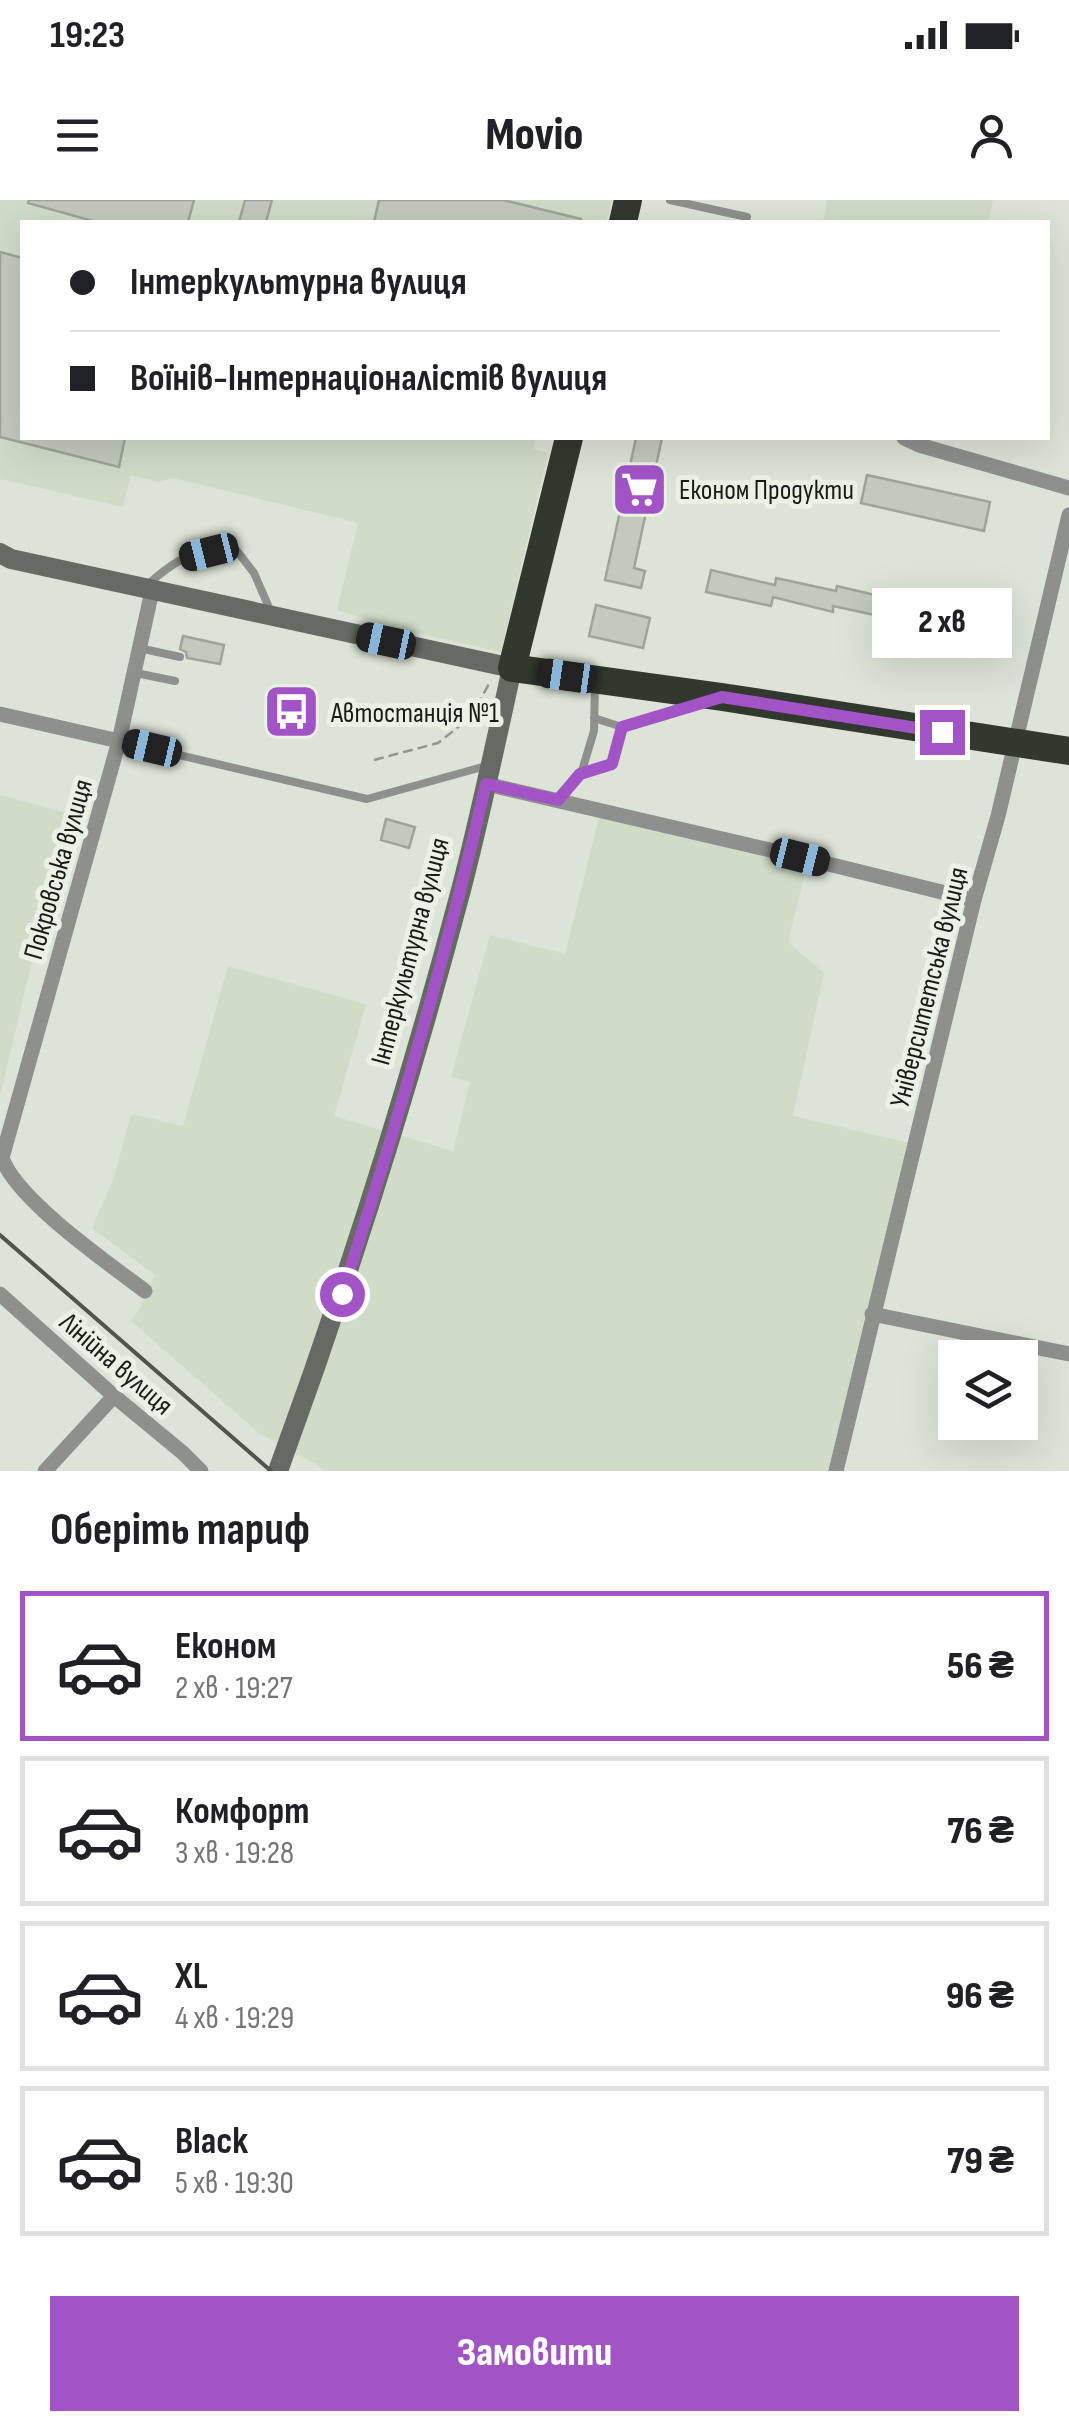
<!DOCTYPE html>
<html lang="uk">
<head>
<meta charset="utf-8">
<style>
	:root { --surface:#fff; --page:#f2f2f2; --text:#202124; --muted:#757577; --line:#e0e0e0; --accent:#a254c6 }
	body { margin:0; font-family:"Sofia Sans Condensed",sans-serif; background:var(--page); color:var(--text); height:100vh; display:flex; flex-direction:column; font-size:38px; white-space:nowrap }
	* { box-sizing:border-box; margin:0 }
	p { font-size:32px; color:var(--muted) }
	.icon { flex:none; width:55px; height:55px; fill:none; stroke:currentColor; stroke-width:2; stroke-linecap:round; stroke-linejoin:round }
	.map { position:relative; height:1271px; overflow:hidden }
	.sheet { display:flex; flex-direction:column; background:var(--surface); flex:1 }
	.sheet>* { flex:none }
	.guide { position:absolute; left:20px; top:20px; width:1030px; height:220px; border-radius:0px; box-shadow:0 10px 40px #0002; display:grid; align-content:center; height:220px; padding:0 50px; background:var(--surface) }
	.tools { position:absolute; left:938px; top:1140px; display:grid; gap:20px }
	.tools a { display:grid; place-items:center; width:100px; height:100px; border-radius:0px; background:var(--surface); box-shadow:0 10px 40px #0002; font-size:50px }
	.end { position:absolute; width:45px; height:45px; margin:-22px; border:12px solid #a254c6; background:#fff; box-shadow:0 0 0 5px #fff }
	.from { border-radius:50% }
	.bubble { position:absolute; height:70px; border-radius:0px; background:var(--surface); box-shadow:0 10px 40px #0002; font-size:32px; font-weight:800; line-height:70px; text-align:center }
	.car { position:absolute; width:30px; height:60px; margin:-30px -15px; border-radius:12px; box-shadow:0 0 8px 2px #0007; background:linear-gradient(#222 24%,#8ab4d8 0 40%,#222 0 76%,#8ab4d8 0 86%,#222 0) }
	.guide b { display:flex; align-items:center; gap:35px; height:95px; font-size:38px }
	.guide b+b { border-top:2px solid var(--line) }
	.guide i { width:25px; height:25px; background:var(--text) }
	ul { padding:0; list-style:none }
	li { display:flex; align-items:center; gap:30px; height:150px; margin:0 20px 15px; padding:0 30px; border:5px solid var(--line); border-radius:0px }
	li div { flex:1 }
	li b { display:block; font-size:38px }
	li em { font-style:normal; font-weight:800 }
	li.on { border-color:var(--accent) }
	li>.icon { width:90px; height:90px; stroke-width:1.5 }
	h2 { padding:0 50px; font-size:45px; line-height:120px }
	.primary-button { display:flex; gap:20px; margin-top:auto; padding:20px 50px }
	.primary-button a { flex:1; height:115px; border-radius:0px; background:var(--accent); color:#fff; font-size:40px; font-weight:800; line-height:115px; text-align:center }
	.status { display:flex; justify-content:space-between; align-items:center; height:70px; padding:0 50px; background:var(--surface); direction:ltr }
	.status svg { height:28px; fill:currentColor }
	header { display:flex; justify-content:space-between; align-items:center; height:130px; padding:0 50px; background:var(--surface); font-size:45px; font-weight:800 }
	.map>svg:first-child { display:block }
</style>
</head>
<body>
<div class="status"><b>19:23</b><svg viewBox="0 0 49 12"><path d="M0 12V9h3v3zM5 12V6h3v6zM10 12V3h3v9zM15 12V0h3v12zM26 1h20v11H26zM47 4h2v5h-2z"/></svg></div>
<header><svg class="icon" aria-label="menu" viewBox="0 0 24 24"><path d="M4 6h16M4 12h16M4 18h16"/></svg>Movio<svg class="icon" aria-label="person" viewBox="0 0 24 24"><circle cx="12" cy="8" r="4"/><path d="M4 21q1-7 8-7t8 7"/></svg></header>
<div class="map">
<svg width="1069" height="1271" viewBox="0 0 1069 1271">
	<rect width="100%" height="100%" fill="#dce4d7"/>
	<path fill="#d0dcc8" d="M0,0H612L606,22H22V238H536L533,249L548,253L501,452L403,430L337,410L358,323L173,278L158,282L131,275L123,307L0,279Z
		M827,0H993L988,22H823Z
		M0,595L67,613L0,896Z
		M600,613L801,660L804,678L788,742L824,773L793,916L910,943L834,1271H324L316,1264L260,1234L131,1121L141,1106L155,1075L92,1028L114,977L131,914L183,926L228,766L366,804L334,916L453,951L470,882L451,877L490,735L565,754Z"/>
	<path fill="#c2cabd" stroke="#9da598" stroke-width="2.5" d="M29,0H194L188,22H96L28,3Z
		M245,0H272L266,22H239Z
		M379,0H503L581,19L580,22H374Z
		M0,52L22,58V238H125L119,267L0,237Z
		M636,238H662L634,368L645,371L641,388L605,380Z
		M867,275L990,302L984,331L861,303Z
		M711,370L775,385L776,378L836,391L837,386L904,402L906,395L973,409L968,430L903,415L902,421L833,406V412L773,397L771,406L706,392Z
		M596,405L650,418L643,448L589,436Z
		M183,436L224,445L220,464L187,458L186,452L180,449Z
		M386,619L415,627L409,648L381,640Z"/>
	<g fill="none" stroke-linecap="round" stroke-linejoin="round">
		<path stroke="#91978d" stroke-width="2.5" stroke-dasharray="10 5" stroke-linecap="butt" d="M374,560L438,543L471,517L491,480"/>
		<path stroke="#8d908b" stroke-width="8" d="M670,0L747,17
			M147,385C181,355 191,352 237,351L254,373L271,412
			M139,448L180,457
			M136,473L175,481
			M594,518L622,527L700,504
			M119,541L367,599L486,566
			M581,574L612,564L622,527
			M559,600L581,574L594,531L595,484"/>
		<path stroke="#8d908b" stroke-width="15" d="M904,238L919,245L1069,288
			M0,514L119,541
			M486,584L800,657L974,700
			M145,1091C108,1063 17,1000 2,958L119,541L152,391
			M0,1094L114,1196L183,1253L201,1271
			M872,1114L1069,1154
			M45,1271L114,1196
			M836,1271L974,700L998,616L1069,315"/>
		<path stroke="#656a62" stroke-width="20" d="M0,353L11,359L512,468C496,542 480,617 461,690C409,887 348,1080 278,1271"/>
		<path stroke="#31382e" stroke-width="28" d="M623,22L628,0
			M569,238L512,468L722,497L1069,551"/>
		<path stroke="#50544d" stroke-width="4" d="M0,1035L271,1271"/>
	</g>
	<g fill="none" stroke-linecap="round" stroke-linejoin="round">
		<path stroke="#a254c6" stroke-width="12" d="M342,1094C397,926 446,756 486,584L558,600L580,574L612,564L622,527L722,497L942,532"/>
	</g>
	<defs>
		<symbol id="supermarket-square" viewBox="-11 -11 22 22"><rect x="-9" y="-9" width="18" height="18" rx="4" fill="#a254c6" stroke="#e9f2e4"/><path d="M-6-5.5h2.5l.6 2H6L4.5 2H-2.5L-4.4-4H-6ZM-1.5 3.2a1.3 1.3 0 1 0 .1 0ZM3 3.2a1.3 1.3 0 1 0 .1 0Z" fill="#fff"/></symbol>
		<symbol id="bus-square" viewBox="-11 -11 22 22"><rect x="-9" y="-9" width="18" height="18" rx="4" fill="#a254c6" stroke="#e9f2e4"/><path d="M-5-6H5V4H4V6H2V4H-2V6H-4V4H-5ZM-3.5-4V0h7V-4ZM-3.5 1.2v1.5H-2V1.2ZM2 1.2v1.5H3.5V1.2Z" fill="#fff"/></symbol>
	</defs>
	<g fill-rule="evenodd">
		<use href="#supermarket-square" x="608" y="258" width="63" height="63"/>
		<use href="#bus-square" x="260" y="480" width="63" height="63"/>
	</g>
	<g text-anchor="middle" stroke-width="10" stroke-linejoin="round" paint-order="stroke">
		<g font-size="28" fill="#181b16" stroke="#e9f2e4" text-anchor="start">
			<text x="679" y="299">Економ Продукти</text>
			<text x="331" y="522">Автостанція №1</text>
		</g>
		<g font-size="28" fill="#181b16" stroke="#e9f2e4">
			<text transform="translate(57 669) rotate(-74)" y="10">Покровська вулиця</text>
			<text transform="translate(409 751) rotate(-75)" y="10">Інтеркультурна вулиця</text>
			<text transform="translate(928 787) rotate(-76)" y="10">Університетська вулиця</text>
			<text transform="translate(117 1163) rotate(41)" y="10">Лінійна вулиця</text>
		</g>
	</g>
</svg>
<div class="tools">
<a><svg class="icon" aria-label="layers" viewBox="0 0 24 24"><path d="M12 4l9 5-9 5-9-5zM3 14l9 5 9-5"/></svg></a>
</div>
<i class="end from" style="left:342px;top:1094px"></i>
<i class="end" style="left:942px;top:532px"></i>
<div class="bubble" style="left:872px;top:388px;width:140px">2 хв</div>
<i class="car" style="left:209px;top:352px;rotate:256deg"></i>
<i class="car" style="left:386px;top:441px;rotate:282deg"></i>
<i class="car" style="left:567px;top:476px;rotate:278deg"></i>
<i class="car" style="left:152px;top:548px;rotate:283deg"></i>
<i class="car" style="left:800px;top:657px;rotate:104deg"></i>
<div class="guide">
<b><i class="from"></i>Інтеркультурна вулиця</b>
<b><i></i>Воїнів-Інтернаціоналістів вулиця</b>
</div>
</div>
<section class="sheet">
<h2>Оберіть тариф</h2>
<ul>
<li class="on"><svg class="icon" aria-label="car" viewBox="0 0 24 24"><path d="M5 17H2v-5l4-1 3-4h7l3 4 3 1v5h-3M9 17h6M6 11h13"/><circle cx="7" cy="17" r="2"/><circle cx="17" cy="17" r="2"/></svg><div><b>Економ</b><p>2 хв · 19:27</p></div><em>56 ₴</em></li>
<li><svg class="icon" aria-label="car" viewBox="0 0 24 24"><path d="M5 17H2v-5l4-1 3-4h7l3 4 3 1v5h-3M9 17h6M6 11h13"/><circle cx="7" cy="17" r="2"/><circle cx="17" cy="17" r="2"/></svg><div><b>Комфорт</b><p>3 хв · 19:28</p></div><em>76 ₴</em></li>
<li><svg class="icon" aria-label="car" viewBox="0 0 24 24"><path d="M5 17H2v-5l4-1 3-4h7l3 4 3 1v5h-3M9 17h6M6 11h13"/><circle cx="7" cy="17" r="2"/><circle cx="17" cy="17" r="2"/></svg><div><b>XL</b><p>4 хв · 19:29</p></div><em>96 ₴</em></li>
<li><svg class="icon" aria-label="car" viewBox="0 0 24 24"><path d="M5 17H2v-5l4-1 3-4h7l3 4 3 1v5h-3M9 17h6M6 11h13"/><circle cx="7" cy="17" r="2"/><circle cx="17" cy="17" r="2"/></svg><div><b>Black</b><p>5 хв · 19:30</p></div><em>79 ₴</em></li>
</ul>
<div class="primary-button"><a>Замовити</a></div>
</section>
</body>
</html>
